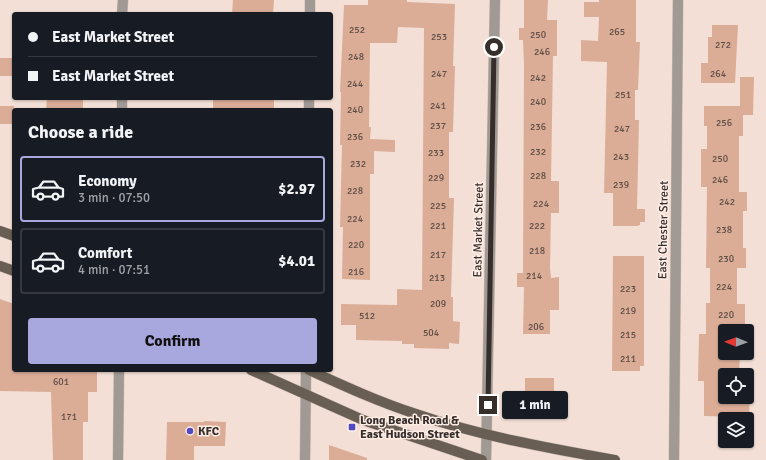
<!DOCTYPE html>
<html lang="en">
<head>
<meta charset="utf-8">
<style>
	:root { --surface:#171b24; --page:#20242c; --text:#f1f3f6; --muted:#9ea1a6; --line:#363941; --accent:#a8a7de }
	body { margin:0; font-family:Signika,sans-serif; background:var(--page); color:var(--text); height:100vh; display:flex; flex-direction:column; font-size:15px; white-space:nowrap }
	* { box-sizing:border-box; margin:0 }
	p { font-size:13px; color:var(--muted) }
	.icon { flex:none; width:22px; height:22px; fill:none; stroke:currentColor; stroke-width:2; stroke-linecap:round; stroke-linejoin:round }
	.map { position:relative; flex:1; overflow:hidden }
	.side { position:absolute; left:12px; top:108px; width:321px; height:264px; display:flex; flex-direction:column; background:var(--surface); border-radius:4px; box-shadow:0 1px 3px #0004 }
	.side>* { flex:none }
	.guide { position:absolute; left:12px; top:12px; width:321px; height:88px; border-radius:4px; box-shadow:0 1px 3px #0004; display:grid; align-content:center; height:88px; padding:0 16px; background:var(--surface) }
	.needle { width:26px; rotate:271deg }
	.fabs { position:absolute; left:718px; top:324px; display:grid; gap:8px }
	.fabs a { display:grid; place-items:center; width:36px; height:36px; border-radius:4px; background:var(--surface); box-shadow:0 1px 3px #0004; font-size:20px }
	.end { position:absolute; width:18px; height:18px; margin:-9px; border:5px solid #362e2b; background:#fff; box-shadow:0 0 0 2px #fff }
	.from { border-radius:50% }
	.bubble { position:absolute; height:28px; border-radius:4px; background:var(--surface); box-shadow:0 1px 3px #0004; font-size:13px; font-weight:700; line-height:28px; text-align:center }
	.guide b { display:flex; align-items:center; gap:14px; height:38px; font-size:15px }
	.guide b+b { border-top:1px solid var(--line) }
	.guide i { width:10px; height:10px; background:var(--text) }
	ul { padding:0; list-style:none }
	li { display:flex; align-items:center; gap:12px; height:66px; margin:0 8px 6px; padding:0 8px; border:2px solid var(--line); border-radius:4px }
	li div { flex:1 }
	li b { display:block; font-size:15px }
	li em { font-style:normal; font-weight:700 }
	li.current { border-color:var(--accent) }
	li>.icon { width:36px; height:36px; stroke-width:1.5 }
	h2 { padding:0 16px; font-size:18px; line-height:48px }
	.cta { display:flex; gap:8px; margin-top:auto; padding:8px 16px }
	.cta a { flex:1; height:46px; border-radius:4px; background:var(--accent); color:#111; font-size:16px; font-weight:700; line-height:46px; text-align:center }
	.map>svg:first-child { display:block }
</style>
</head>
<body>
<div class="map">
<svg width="766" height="460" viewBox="0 0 766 460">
	<rect width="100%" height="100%" fill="#f3dfd5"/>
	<path fill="#dbad97" d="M233,0H274L273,14H232Z
		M368,0H407V2L455,4L453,66H455L453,132H449V198H454L451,297H453V321L460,322L459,344L449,343V349L414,348V344H402V341L356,340V325H341V304L397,305V289L422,290L424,28L398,27L397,43H370L369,127H371L370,139L395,140V152L374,151V174H370V280L342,279L343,227H340L342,145H340L341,92H340L344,5H368Z
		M524,0H548L547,20H557V56H553L551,181H559V213H551L550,268L551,278L559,277V310H550V334H523L524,287H517V273H523L524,65L523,40H519V28H524Z
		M599,0H636V42H640L638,90H635V120H639L637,209H645V222H640V225L637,226H613V193H604L607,62L581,61V40L598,41L599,17H584V2H599Z
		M712,25H738L735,83H701V63H708V37H712Z
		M0,58H14V76H0Z
		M740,77H754L753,115H743V136H739V192H747V211H743V248H746V268H737V304H745V325H725V353H740L739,375H725V397H747V392H750L749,417L704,416V381H698L699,334H706V303H710V268H706L707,187H701V149H707V126H704V106H740Z
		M47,98H83V110H46Z
		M213,98H228L227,110H213Z
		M228,98H274V110L227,109Z
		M0,106H14V124H0Z
		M613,256H644V366H640V371H612Z
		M0,299L14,304V370H97V392H88V422H83V460H53L51,392L0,391Z
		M525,378H554V397H525Z
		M204,421L226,422L225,446H194V460H166L167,422H204Z
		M329,445L367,458V460H329Z"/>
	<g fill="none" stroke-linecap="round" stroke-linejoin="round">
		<defs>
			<path id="minor" d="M122,14L123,0
				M310,14V0
				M122,110V98
				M309,110V98
				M118,460L119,370
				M305,460L306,370
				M486,460L495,0
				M674,460L678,0"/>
			<path id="major" d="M0,231L14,236
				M0,266L14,271
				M251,370L363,420L482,460
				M309,370C344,386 379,402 416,414C480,436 548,448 615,460"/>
		</defs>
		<use href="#minor" stroke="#cdbcb3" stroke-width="11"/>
		<use href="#major" stroke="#cdbcb3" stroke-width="11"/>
		<use href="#minor" stroke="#a19a94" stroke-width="10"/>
		<use href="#major" stroke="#695e53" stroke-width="10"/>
	</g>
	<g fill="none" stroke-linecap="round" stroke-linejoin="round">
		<path stroke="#362e2b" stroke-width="5" d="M488,405L494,47"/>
	</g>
	<g fill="#4f4ac1" stroke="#fdede5" stroke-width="1.5">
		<rect x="348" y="423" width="8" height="8" rx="2"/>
		<circle cx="190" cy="431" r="4"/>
	</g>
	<g text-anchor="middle" stroke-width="3" stroke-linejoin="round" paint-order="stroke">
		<g font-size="10" fill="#5f4e46">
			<text x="357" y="33">252</text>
			<text x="617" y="35">265</text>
			<text x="538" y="38">250</text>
			<text x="439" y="40">253</text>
			<text x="723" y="48">272</text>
			<text x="542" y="55">246</text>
			<text x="356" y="60">248</text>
			<text x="439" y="77">247</text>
			<text x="718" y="77">264</text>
			<text x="538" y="81">242</text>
			<text x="355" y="87">244</text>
			<text x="623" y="98">251</text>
			<text x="538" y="105">240</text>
			<text x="438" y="109">241</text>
			<text x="355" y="113">240</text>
			<text x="724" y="126">256</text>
			<text x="438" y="129">237</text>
			<text x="538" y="130">236</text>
			<text x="622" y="132">247</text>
			<text x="355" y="140">236</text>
			<text x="538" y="155">232</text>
			<text x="436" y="156">233</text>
			<text x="621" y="160">243</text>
			<text x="720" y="162">250</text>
			<text x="358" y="167">232</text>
			<text x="538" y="179">228</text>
			<text x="436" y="181">229</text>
			<text x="720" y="183">246</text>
			<text x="621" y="188">239</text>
			<text x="355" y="194">228</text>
			<text x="727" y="205">242</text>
			<text x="541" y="207">224</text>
			<text x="438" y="209">225</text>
			<text x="355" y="222">224</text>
			<text x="438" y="229">221</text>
			<text x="537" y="229">222</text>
			<text x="724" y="233">238</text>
			<text x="356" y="248">220</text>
			<text x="537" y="254">218</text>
			<text x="438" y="258">217</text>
			<text x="726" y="262">230</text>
			<text x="356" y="275">216</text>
			<text x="534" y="279">214</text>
			<text x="437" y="281">213</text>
			<text x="724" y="290">224</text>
			<text x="628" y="292">223</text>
			<text x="438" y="307">209</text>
			<text x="628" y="314">219</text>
			<text x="726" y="318">220</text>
			<text x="367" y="319">512</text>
			<text x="536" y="330">206</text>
			<text x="431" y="336">504</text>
			<text x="628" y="338">215</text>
			<text x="628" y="362">211</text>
			<text x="61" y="385">601</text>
			<text x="69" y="420">171</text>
		</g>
		<g font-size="12" fill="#362e2b" stroke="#fdede5">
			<text transform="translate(478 230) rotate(-89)" y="4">East Market Street</text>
			<text transform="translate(663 230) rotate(-89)" y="4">East Chester Street</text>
		</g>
		<g font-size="12" font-weight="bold" fill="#362e2b" stroke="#fdede5" text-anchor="start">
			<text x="360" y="424">Long Beach Road &amp;<tspan x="360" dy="14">East Hudson Street</tspan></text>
			<text x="198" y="435">KFC</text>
		</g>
	</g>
</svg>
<div class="fabs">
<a><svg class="needle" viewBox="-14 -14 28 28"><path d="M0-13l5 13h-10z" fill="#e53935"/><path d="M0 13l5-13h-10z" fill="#9ea1a6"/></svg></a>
<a><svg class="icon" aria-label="locate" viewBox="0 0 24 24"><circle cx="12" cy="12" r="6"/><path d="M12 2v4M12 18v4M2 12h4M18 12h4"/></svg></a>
<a><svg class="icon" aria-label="layers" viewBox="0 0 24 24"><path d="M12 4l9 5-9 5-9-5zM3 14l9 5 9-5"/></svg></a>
</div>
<i class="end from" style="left:494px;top:47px"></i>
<i class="end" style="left:488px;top:405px"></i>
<div class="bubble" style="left:502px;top:391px;width:66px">1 min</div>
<div class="guide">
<b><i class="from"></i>East Market Street</b>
<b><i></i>East Market Street</b>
</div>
<section class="side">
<h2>Choose a ride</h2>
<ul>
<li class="current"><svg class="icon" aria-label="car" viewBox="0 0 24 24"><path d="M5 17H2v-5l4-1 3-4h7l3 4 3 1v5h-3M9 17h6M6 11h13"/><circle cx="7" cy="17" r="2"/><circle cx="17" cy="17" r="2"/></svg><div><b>Economy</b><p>3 min · 07:50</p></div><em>$2.97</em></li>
<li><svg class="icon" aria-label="car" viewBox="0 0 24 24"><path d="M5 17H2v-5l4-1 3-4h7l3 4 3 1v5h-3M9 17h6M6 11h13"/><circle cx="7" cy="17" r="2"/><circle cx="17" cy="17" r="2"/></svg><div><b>Comfort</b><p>4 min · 07:51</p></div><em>$4.01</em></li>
</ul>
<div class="cta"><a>Confirm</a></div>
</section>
</div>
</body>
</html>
